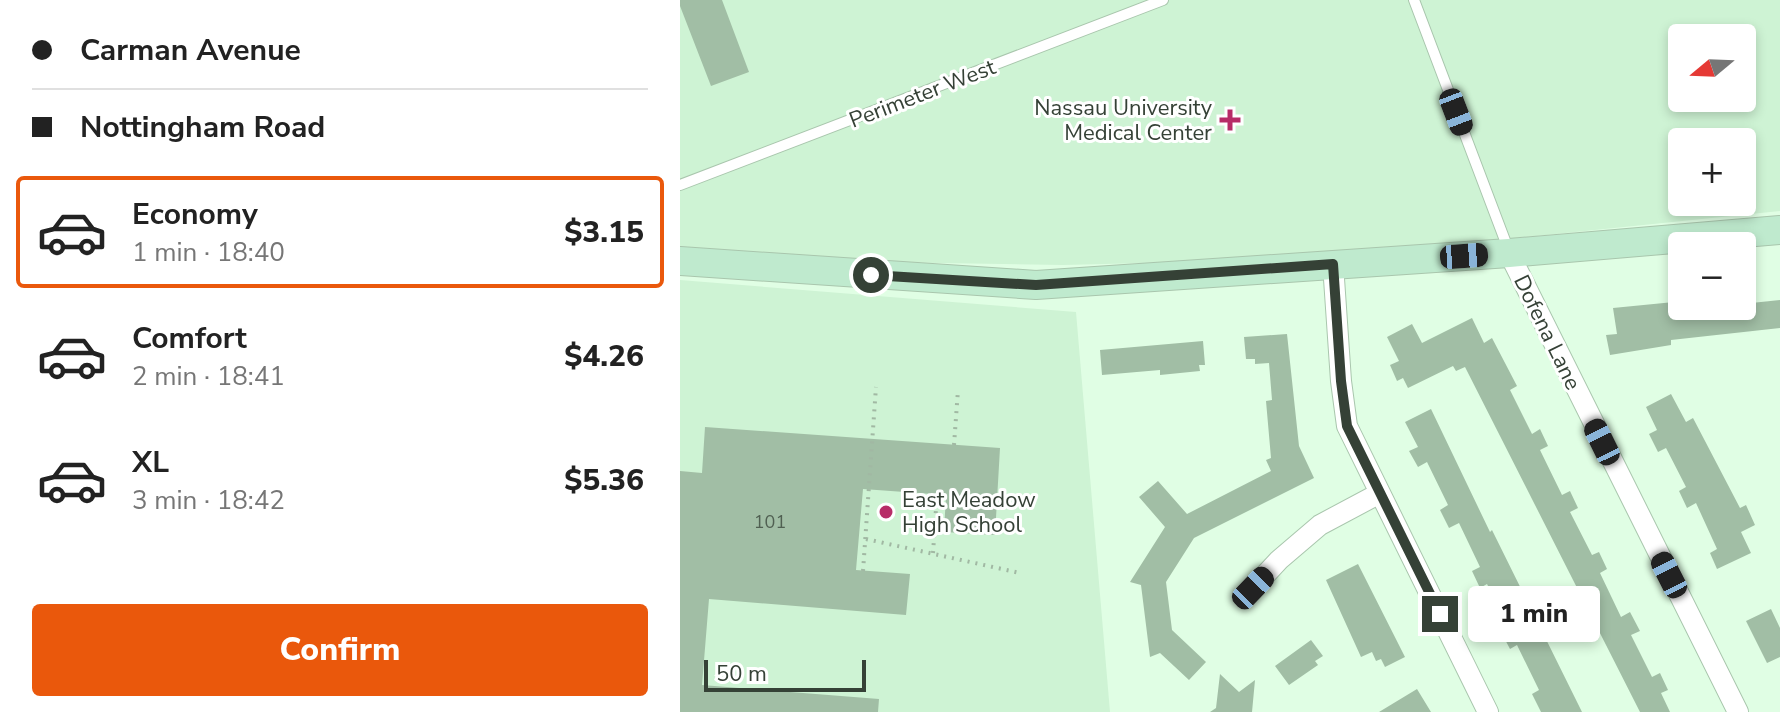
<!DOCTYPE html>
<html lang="en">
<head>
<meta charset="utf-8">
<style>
	:root { --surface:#fff; --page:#f6f6f6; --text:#222; --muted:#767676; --line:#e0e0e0; --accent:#ea580c }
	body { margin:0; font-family:"Nunito Sans",sans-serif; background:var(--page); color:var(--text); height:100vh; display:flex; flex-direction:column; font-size:30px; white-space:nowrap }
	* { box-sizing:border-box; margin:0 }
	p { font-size:26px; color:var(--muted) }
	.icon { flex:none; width:44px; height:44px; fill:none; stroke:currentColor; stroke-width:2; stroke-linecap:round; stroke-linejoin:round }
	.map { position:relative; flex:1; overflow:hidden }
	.drawer { display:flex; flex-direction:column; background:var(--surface); width:680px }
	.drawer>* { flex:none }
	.hud { display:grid; align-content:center; height:176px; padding:0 32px; background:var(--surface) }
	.needle { width:52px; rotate:251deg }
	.controls { position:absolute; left:988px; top:24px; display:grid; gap:16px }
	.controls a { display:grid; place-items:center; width:88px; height:88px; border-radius:8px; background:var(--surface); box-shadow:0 4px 12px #0003; font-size:40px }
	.scale { position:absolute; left:24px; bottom:20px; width:162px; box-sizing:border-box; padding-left:8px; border:4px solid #354136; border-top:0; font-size:22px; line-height:28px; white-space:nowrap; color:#354136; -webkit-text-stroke:6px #fff; paint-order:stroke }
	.end { position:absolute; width:36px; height:36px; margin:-18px; border:10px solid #354136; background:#fff; box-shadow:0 0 0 4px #fff }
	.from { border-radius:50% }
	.bubble { position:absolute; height:56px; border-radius:8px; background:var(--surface); box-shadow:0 4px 12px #0003; font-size:26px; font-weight:800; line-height:56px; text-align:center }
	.car { position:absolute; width:24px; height:48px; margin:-24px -12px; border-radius:10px; box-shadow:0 0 6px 2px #0007; background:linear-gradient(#222 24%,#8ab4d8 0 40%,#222 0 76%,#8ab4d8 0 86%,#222 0) }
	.hud b { display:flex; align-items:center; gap:28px; height:76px; font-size:30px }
	.hud b+b { border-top:2px solid var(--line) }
	.hud i { width:20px; height:20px; background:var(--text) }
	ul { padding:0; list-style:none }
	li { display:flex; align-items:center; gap:24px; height:112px; margin:0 16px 12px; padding:0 16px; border:4px solid transparent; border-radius:8px }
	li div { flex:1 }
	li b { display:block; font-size:30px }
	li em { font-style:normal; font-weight:800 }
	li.current { border-color:var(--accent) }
	li>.icon { width:72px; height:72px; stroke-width:1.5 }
	.action { display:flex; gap:16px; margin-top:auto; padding:16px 32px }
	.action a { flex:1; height:92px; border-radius:8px; background:var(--accent); color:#fff; font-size:32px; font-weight:800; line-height:92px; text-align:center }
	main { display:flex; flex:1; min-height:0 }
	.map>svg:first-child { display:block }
</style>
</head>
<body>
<main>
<section class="drawer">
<div class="hud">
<b><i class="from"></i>Carman Avenue</b>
<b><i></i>Nottingham Road</b>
</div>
<ul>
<li class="current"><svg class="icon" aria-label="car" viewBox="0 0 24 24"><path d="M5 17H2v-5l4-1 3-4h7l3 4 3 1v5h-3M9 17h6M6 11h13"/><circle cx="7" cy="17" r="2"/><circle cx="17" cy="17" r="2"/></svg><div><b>Economy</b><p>1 min · 18:40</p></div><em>$3.15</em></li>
<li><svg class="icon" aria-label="car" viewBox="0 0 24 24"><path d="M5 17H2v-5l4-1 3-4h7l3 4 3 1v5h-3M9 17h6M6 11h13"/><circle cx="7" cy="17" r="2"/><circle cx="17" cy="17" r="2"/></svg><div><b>Comfort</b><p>2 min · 18:41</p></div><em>$4.26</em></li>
<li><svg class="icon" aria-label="car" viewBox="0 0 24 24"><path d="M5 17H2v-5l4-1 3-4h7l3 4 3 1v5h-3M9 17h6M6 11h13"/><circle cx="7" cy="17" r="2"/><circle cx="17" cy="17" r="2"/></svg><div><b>XL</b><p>3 min · 18:42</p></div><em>$5.36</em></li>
</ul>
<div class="action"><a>Confirm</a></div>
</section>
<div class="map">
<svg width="1100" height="712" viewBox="0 0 1100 712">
	<rect width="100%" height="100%" fill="#e0fee4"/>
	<path fill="#cef3d4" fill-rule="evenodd" d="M0,0H1100V211L634,259L383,265L0,259ZM1002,38H1062V98H1002ZM1002,142H1062V202H1002Z
		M0,280L396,312L430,712H0Z"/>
	<path fill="#a1bea5" d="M0,0H42L69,72L31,86L0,6Z
		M1100,300V328L991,340V345L930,355L926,335L937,334L933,308L994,302L995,311Z
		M792,318L804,343L812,338L837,386L830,390L852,434L860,429L868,446L860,450L882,495L890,491L898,508L890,512L912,555L919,552L927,569L920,573L941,617L950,612L960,631L951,635L972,677L980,673L988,690L981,693L990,712H960L785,367L776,371L773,366L728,388L723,378L717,381L710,365L719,361L707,337L732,324L742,343Z
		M607,334L619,446L634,478L514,538L486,582L492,630L526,662L509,680L480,653L470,657L461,585L450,582L485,527L459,497L478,481L507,514L591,471L586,460L591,458L586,401L592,400L589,363L575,364V359H566L564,337Z
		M523,341L525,365H519L520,371L480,375V370L422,375L420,350Z
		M991,394L1006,422L1013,418L1060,508L1066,505L1075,525L1061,532L1071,553L1037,569L1030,553L1037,549L1016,503L1007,508L999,491L1006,487L986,448L978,452L969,434L977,430L966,407Z
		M751,409L810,532L812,530L902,712H861L852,694L859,690L837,645L830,649L821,632L829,628L807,584L800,588L792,571L800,567L779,523L769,528L760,510L768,505L747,462L738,467L729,451L738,447L725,422Z
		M25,427L320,448L315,535L264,532L266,495L183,489L176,570L230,574L226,615L29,599L22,685L199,699L198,712H0V471L22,473Z
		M678,564L725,657L705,667L701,659L696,661L692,652L681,657L646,580Z
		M1091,609L1100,628V657L1087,663L1066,621Z
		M631,640L643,656L635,661L638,665L609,685L595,666Z
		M540,674L559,692L575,680L572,712H530L536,708Z
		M737,689L751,712H699Z"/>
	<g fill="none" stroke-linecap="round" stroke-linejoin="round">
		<defs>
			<path id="service" d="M734,0L829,251
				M0,185L483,0"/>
			<path id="minor" d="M829,253L1058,712
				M653,264L661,381L667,426L808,712
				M573,588L599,560L640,525L700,493"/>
			<path id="secondary" d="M0,261L356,285L829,253L1100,230"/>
		</defs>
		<use href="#service" stroke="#a9c6ad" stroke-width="12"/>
		<use href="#minor" stroke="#a9c6ad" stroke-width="22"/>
		<use href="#secondary" stroke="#a9c6ad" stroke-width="30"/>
		<path stroke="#a1b8a3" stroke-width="4" stroke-dasharray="2 6" stroke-linecap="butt" d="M274,445L278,390
			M186,539L340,573
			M253,553L257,494
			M183,571L196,387"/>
		<use href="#service" stroke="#fff" stroke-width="10"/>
		<use href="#minor" stroke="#fff" stroke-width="20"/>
		<use href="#secondary" stroke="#bfeace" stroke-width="28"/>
	</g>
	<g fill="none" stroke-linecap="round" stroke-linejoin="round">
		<path stroke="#354136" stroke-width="10" d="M191,275L356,285L653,264L661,381L667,426L760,614"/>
	</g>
	<g fill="#b72d68" stroke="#fff" stroke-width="3">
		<path d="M546 108h8v8h8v8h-8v8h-8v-8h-8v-8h8z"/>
		<circle cx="206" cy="512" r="8"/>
	</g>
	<g text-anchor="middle" stroke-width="6" stroke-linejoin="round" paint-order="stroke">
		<g font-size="18" fill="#506052">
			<text x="90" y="528">101</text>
		</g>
		<g font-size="22" fill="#354136" stroke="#fff">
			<text transform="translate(242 93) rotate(-21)" y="8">Perimeter West</text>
			<text transform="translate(868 332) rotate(64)" y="8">Dofena Lane</text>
		</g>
		<g font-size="22" fill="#354136" stroke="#fff" text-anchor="end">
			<text x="532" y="115">Nassau University<tspan x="532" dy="25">Medical Center</tspan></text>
			<text x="222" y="507" text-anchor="start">East Meadow<tspan x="222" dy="25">High School</tspan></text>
		</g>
	</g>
</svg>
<div class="controls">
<a><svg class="needle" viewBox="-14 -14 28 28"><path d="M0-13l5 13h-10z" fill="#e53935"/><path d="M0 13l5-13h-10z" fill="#767676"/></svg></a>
<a>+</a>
<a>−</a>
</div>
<div class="scale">50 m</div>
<i class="end from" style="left:191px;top:275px"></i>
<i class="end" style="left:760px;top:614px"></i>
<div class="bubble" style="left:788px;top:586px;width:132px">1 min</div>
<i class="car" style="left:776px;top:112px;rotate:159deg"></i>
<i class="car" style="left:784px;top:256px;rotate:86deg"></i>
<i class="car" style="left:922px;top:442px;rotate:334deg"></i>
<i class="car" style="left:989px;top:575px;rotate:333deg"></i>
<i class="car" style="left:573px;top:588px;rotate:44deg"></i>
</div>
</main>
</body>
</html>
